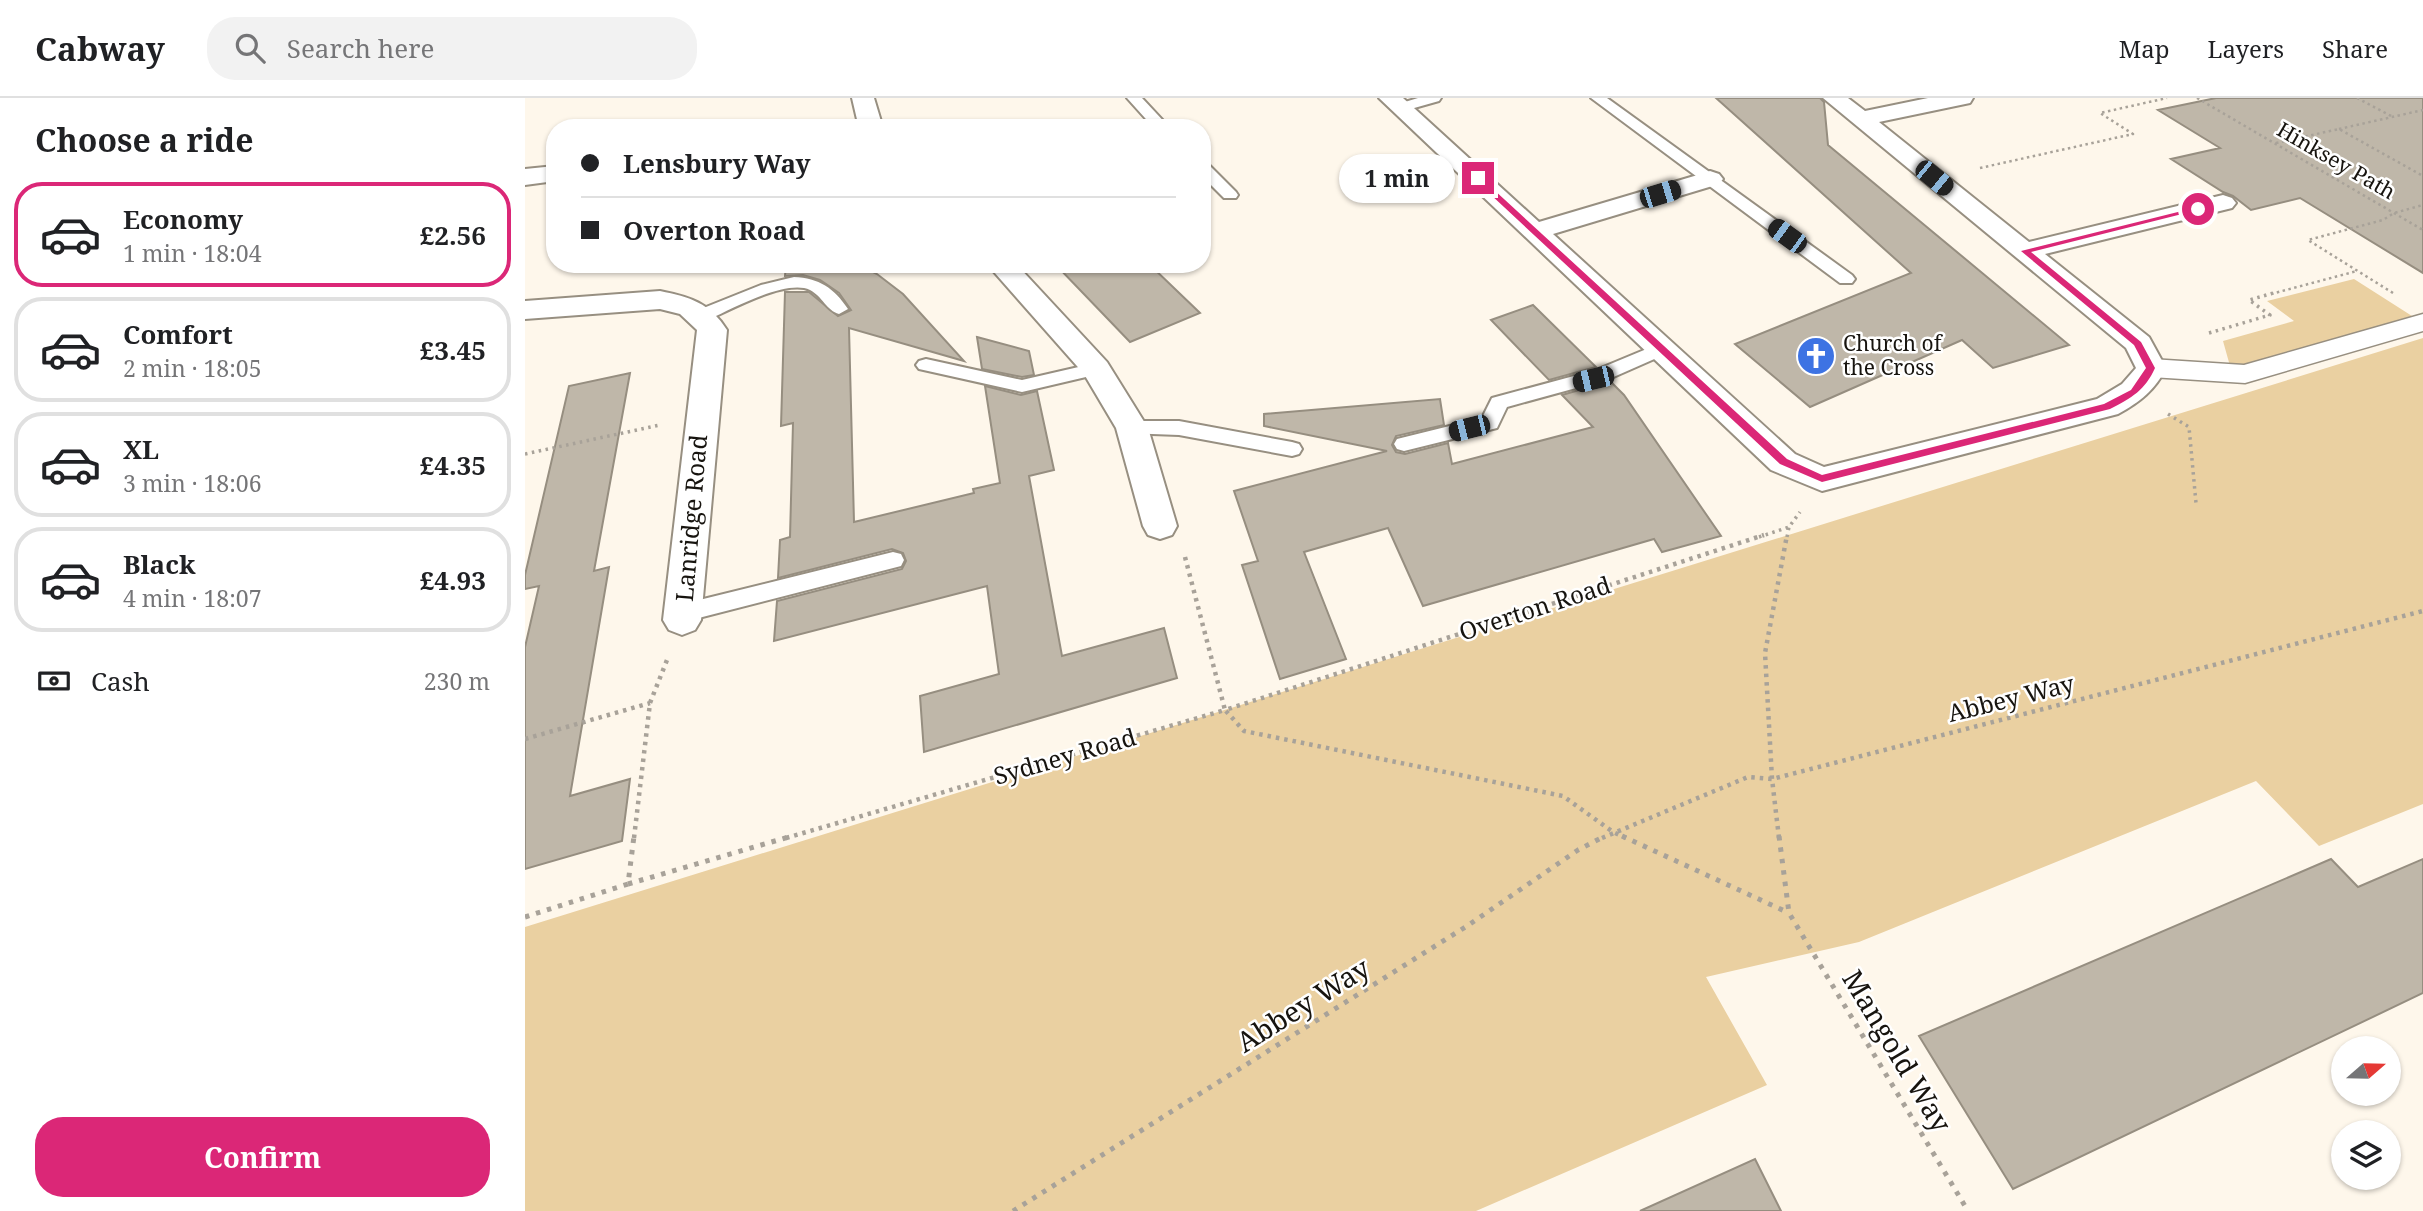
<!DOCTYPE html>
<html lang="en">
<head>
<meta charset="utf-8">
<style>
	:root { --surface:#fff; --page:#f2f2f2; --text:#202124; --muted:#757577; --line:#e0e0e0; --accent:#db2777 }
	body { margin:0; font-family:"Noto Serif",serif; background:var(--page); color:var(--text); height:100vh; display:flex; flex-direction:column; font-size:26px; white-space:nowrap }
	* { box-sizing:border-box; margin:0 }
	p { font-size:23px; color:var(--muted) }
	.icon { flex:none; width:38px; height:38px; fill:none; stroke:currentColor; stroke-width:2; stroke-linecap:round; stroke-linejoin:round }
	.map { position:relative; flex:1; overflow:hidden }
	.drawer { display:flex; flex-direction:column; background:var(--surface); width:525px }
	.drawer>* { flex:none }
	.top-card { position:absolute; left:21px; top:21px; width:665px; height:154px; border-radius:28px; box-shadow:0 2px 5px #0004; display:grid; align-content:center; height:154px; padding:0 35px; background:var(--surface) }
	.needle { width:46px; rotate:70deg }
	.fabs { position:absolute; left:1806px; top:938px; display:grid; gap:14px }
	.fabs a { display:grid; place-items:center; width:70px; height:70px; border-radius:50%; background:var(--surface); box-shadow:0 2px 5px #0004; font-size:35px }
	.end { position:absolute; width:32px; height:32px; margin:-16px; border:9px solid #db2777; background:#fff; box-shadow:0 0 0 4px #fff }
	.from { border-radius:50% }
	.bubble { position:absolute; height:49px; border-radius:24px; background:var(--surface); box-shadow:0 2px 5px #0004; font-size:23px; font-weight:700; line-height:49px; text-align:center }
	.car { position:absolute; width:21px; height:42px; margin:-21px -10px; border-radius:9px; box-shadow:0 0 5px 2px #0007; background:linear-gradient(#222 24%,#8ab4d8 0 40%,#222 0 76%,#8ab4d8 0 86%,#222 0) }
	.top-card b { display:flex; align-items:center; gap:24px; height:66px; font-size:26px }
	.top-card b+b { border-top:2px solid var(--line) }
	.top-card i { width:18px; height:18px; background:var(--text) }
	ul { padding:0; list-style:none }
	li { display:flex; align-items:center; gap:21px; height:105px; margin:0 14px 10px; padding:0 21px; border:4px solid var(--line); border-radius:28px }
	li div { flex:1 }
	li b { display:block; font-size:26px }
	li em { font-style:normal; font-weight:700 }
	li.on { border-color:var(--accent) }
	li>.icon { width:63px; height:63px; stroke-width:1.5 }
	h2 { padding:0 35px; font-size:32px; line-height:84px }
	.pay { display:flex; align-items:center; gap:18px; height:77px; padding:0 35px; font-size:26px }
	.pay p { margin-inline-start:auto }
	.primary-button { display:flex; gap:14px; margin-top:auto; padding:14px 35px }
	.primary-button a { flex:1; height:80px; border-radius:28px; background:var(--accent); color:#fff; font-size:28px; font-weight:700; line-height:80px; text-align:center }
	header { display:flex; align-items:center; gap:42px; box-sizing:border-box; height:98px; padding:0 35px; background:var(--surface); border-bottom:2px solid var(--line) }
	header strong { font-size:33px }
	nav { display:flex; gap:38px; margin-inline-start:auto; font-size:24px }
	.search { width:490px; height:63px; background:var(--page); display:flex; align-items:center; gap:18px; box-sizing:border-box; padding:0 24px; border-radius:28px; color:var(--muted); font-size:26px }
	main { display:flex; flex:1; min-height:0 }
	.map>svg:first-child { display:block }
</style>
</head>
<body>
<header>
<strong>Cabway</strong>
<div class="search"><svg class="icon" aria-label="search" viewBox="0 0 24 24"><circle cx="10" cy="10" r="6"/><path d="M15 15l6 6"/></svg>Search here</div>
<nav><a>Map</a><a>Layers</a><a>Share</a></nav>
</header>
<main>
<section class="drawer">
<h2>Choose a ride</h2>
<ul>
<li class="on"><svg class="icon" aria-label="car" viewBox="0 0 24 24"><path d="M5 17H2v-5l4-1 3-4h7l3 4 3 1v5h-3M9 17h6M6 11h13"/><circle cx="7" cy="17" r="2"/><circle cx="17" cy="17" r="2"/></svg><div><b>Economy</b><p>1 min · 18:04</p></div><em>£2.56</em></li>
<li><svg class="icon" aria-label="car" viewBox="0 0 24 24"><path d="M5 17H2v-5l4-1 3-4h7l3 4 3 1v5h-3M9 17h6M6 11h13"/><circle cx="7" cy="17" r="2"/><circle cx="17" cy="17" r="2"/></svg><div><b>Comfort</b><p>2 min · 18:05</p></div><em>£3.45</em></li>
<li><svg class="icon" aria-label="car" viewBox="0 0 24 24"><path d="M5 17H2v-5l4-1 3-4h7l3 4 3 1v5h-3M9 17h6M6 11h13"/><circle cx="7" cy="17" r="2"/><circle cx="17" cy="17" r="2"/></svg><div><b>XL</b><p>3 min · 18:06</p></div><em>£4.35</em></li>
<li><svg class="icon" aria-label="car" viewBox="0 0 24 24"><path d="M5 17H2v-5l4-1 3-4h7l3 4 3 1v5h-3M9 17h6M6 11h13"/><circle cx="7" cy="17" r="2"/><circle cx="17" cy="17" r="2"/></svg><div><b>Black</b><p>4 min · 18:07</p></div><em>£4.93</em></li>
</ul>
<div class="pay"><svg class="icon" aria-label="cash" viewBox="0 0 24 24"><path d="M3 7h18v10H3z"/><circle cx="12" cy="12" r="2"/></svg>Cash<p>230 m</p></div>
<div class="primary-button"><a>Confirm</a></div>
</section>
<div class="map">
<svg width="1898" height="1113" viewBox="0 0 1898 1113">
	<rect width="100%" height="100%" fill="#fef7eb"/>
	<path fill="#ead0a1" d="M1829,181L1887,218L1723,266L1705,268L1698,243L1769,223L1742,203Z
		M1898,240V706L1794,748L1731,683L1334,844L1181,879L1242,987L951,1113H0V829Z"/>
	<path fill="#bfb7a9" stroke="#968e80" stroke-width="2" d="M1191,0H1295L1299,4L1303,47L1544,247L1468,270L1437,242L1285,309L1210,246L1386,175Z
		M1691,0H1898V175L1775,100L1726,112L1708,98L1698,94L1646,61L1695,50L1633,12Z
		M261,166H332L352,176L378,196L439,263L324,230L329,424L449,395L448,391L475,385L460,288L496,297L512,293L529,372L504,378L537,558L639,530L652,580L399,654L395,598L474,576L462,488L249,543L252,503L377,471L381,463L378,455L367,451L253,480L255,442L265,439L268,325L256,328L260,194H284L313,218L326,212L314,195L295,182L278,177L260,178Z
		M530,166H624L675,215L605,244Z
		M1008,207L1071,269L1024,282L966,222Z
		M452,239L504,253L509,277L497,279L457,271Z
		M105,275L69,473L84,469L45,698L105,681L97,743L0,771V549L14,488L0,491V477L44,288Z
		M1085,283L1099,297L1196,438L1137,454L1129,441L898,508L863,430L779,454L821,561L755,581L717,467L733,463L709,393L862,353L739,328V316L915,301L919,327L871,338L867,347L871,354L880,356L923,345L927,366L1068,329L1037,297Z
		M1806,761L1833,789L1898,761V895L1488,1091L1394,938Z
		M1230,1061L1256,1113H1115Z"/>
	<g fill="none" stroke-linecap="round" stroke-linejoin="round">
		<defs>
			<path id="service" d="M602,0H617L645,30H629Z
				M893,0H916L914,3L875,14L868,10L870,7Z
				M1066,0H1082L1327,177L1330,181L1327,185H1315Z
				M677,64L683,66L711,94L713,97L711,100H699L677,78Z
				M269,179C294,180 309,190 323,211L314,216C302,213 297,198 285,192C261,181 207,211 185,221L178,223L169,217L171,213L236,187Z
				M1136,245L1146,251L1143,255L1084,281L982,309L972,330L879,353L872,351L869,346L872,341L957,320L967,300L1071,272Z
				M401,261L497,282L571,265L578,267L581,271L578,275L497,294L394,271L391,267L394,263Z
				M607,323H654L767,344L774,346L777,351L774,356L767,358L654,337L600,335L597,330L600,325Z
				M368,454L376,456L379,462L376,468L158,524L150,522L146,515L150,508L158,506Z"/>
			<path id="pedestrian" d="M1898,216V233L1720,285L1626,279L1616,276L1611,270L1616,264L1626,261L1719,267Z"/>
			<path id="minor" d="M327,0H349L358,30H334Z
				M854,0H878L1014,124L1176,76L1185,73L1194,76L1198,81L1194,86L1028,136L1270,356L1299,369L1572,301L1597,286L1611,270L1601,250L1298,0H1323L1340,13L1403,0H1448L1445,5L1354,24L1504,144L1698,97L1707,100L1711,105L1707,110L1520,156L1624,239L1641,270C1630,292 1615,304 1593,316L1297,393L1246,372Z
				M30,68V83L0,87V71Z
				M462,166H491L582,264L623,330L652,428L647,437L635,441L623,437L618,428L591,330L559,276Z
				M135,193C165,199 185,205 202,232L176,522L170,532L157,537L144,532L138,522L172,232L155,216L135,211L0,221V203Z"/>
		</defs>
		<use href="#service" stroke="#978f81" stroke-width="4"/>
		<use href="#pedestrian" stroke="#978f81" stroke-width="3"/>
		<use href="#minor" stroke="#978f81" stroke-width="4"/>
		<path stroke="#a8a299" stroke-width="2.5" stroke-dasharray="2.5 3.5" stroke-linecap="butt" d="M1672,0L1898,132
			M1832,0L1868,19
			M1814,31L1898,12
			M1751,45L1814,31L1898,78
			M1455,70L1608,36L1575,15L1642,0
			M1868,195L1783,142L1858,122L1869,115L1898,107
			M1746,196L1832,173"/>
		<path stroke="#a8a299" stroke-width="3.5" stroke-dasharray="2.5 4.5" stroke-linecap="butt" d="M1684,235L1745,217L1724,202L1752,194
			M1643,316L1664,329L1671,405
			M0,356L135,327
			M1234,439L1264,429L1275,414
			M1262,439L1264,429"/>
		<path stroke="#a8a299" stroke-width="4.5" stroke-dasharray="3.5 5" stroke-linecap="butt" d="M0,641L125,605
			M109,740L125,605L142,562
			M261,740L700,612L660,459
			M1077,740L1223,679L1247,681L1898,513
			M1101,740L1088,734L1038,698L719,633L700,612L1239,437
			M1254,740L1247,681L1240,555L1262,437"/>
		<path stroke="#a8a299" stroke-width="5" stroke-dasharray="4.5 7" stroke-linecap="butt" d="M1097,738L1264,815
			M1254,738L1264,815L1443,1113
			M103,786L267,738
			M0,819L103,786L109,738
			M488,1113L942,828L1053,752L1080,738"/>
		<use href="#service" fill="#fff" fill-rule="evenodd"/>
		<use href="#pedestrian" fill="#fff" fill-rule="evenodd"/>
		<use href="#minor" fill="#fff" fill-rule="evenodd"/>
	</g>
	<path fill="#db2777" d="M950,79H955L1262,361L1297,377L1579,306L1606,292L1621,270L1609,247L1496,153L1673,109L1677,111L1506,154L1616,244L1630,270C1620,292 1607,300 1585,311L1297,384L1255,366L950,82Z"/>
	<defs>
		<symbol id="church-disc" viewBox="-11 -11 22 22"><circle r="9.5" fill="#3d73e3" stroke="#fff"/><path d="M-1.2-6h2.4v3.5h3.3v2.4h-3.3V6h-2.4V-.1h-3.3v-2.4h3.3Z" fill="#fff"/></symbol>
	</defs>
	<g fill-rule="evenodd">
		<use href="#church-disc" x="1269" y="236" width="44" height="44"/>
	</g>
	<g text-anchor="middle" stroke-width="5" stroke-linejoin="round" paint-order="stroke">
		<g font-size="21" fill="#17140f" stroke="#fff">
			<text transform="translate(1811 63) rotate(30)" y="7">Hinksey Path</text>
		</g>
		<g font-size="21" fill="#17140f" stroke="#fff" text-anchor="start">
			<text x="1318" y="253">Church of<tspan x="1318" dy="24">the Cross</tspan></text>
		</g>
		<g font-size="24" fill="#17140f" stroke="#fff">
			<text transform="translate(167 420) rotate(-85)" y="8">Lanridge Road</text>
			<text transform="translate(1010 511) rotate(-18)" y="8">Overton Road</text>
			<text transform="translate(1486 601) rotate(-14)" y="8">Abbey Way</text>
			<text transform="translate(540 659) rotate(-16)" y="8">Sydney Road</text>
		</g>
		<g font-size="28" fill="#17140f" stroke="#fff">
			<text transform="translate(778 907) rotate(-32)" y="10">Abbey Way</text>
			<text transform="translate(1372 953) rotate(59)" y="10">Mangold Way</text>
		</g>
	</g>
</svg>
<div class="fabs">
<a><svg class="needle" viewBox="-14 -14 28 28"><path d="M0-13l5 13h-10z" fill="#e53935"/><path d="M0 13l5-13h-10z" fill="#757577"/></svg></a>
<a><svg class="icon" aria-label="layers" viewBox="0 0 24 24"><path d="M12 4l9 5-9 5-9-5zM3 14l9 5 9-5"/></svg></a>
</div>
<i class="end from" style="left:1673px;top:111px"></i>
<i class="end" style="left:953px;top:80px"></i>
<div class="bubble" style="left:814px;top:56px;width:116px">1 min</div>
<i class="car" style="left:1409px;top:80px;rotate:129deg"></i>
<i class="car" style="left:1135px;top:96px;rotate:73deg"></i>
<i class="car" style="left:1262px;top:138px;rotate:306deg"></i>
<i class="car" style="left:1068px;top:281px;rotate:257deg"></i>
<i class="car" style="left:944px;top:330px;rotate:256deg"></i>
<div class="top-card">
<b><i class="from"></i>Lensbury Way</b>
<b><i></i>Overton Road</b>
</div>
</div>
</main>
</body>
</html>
